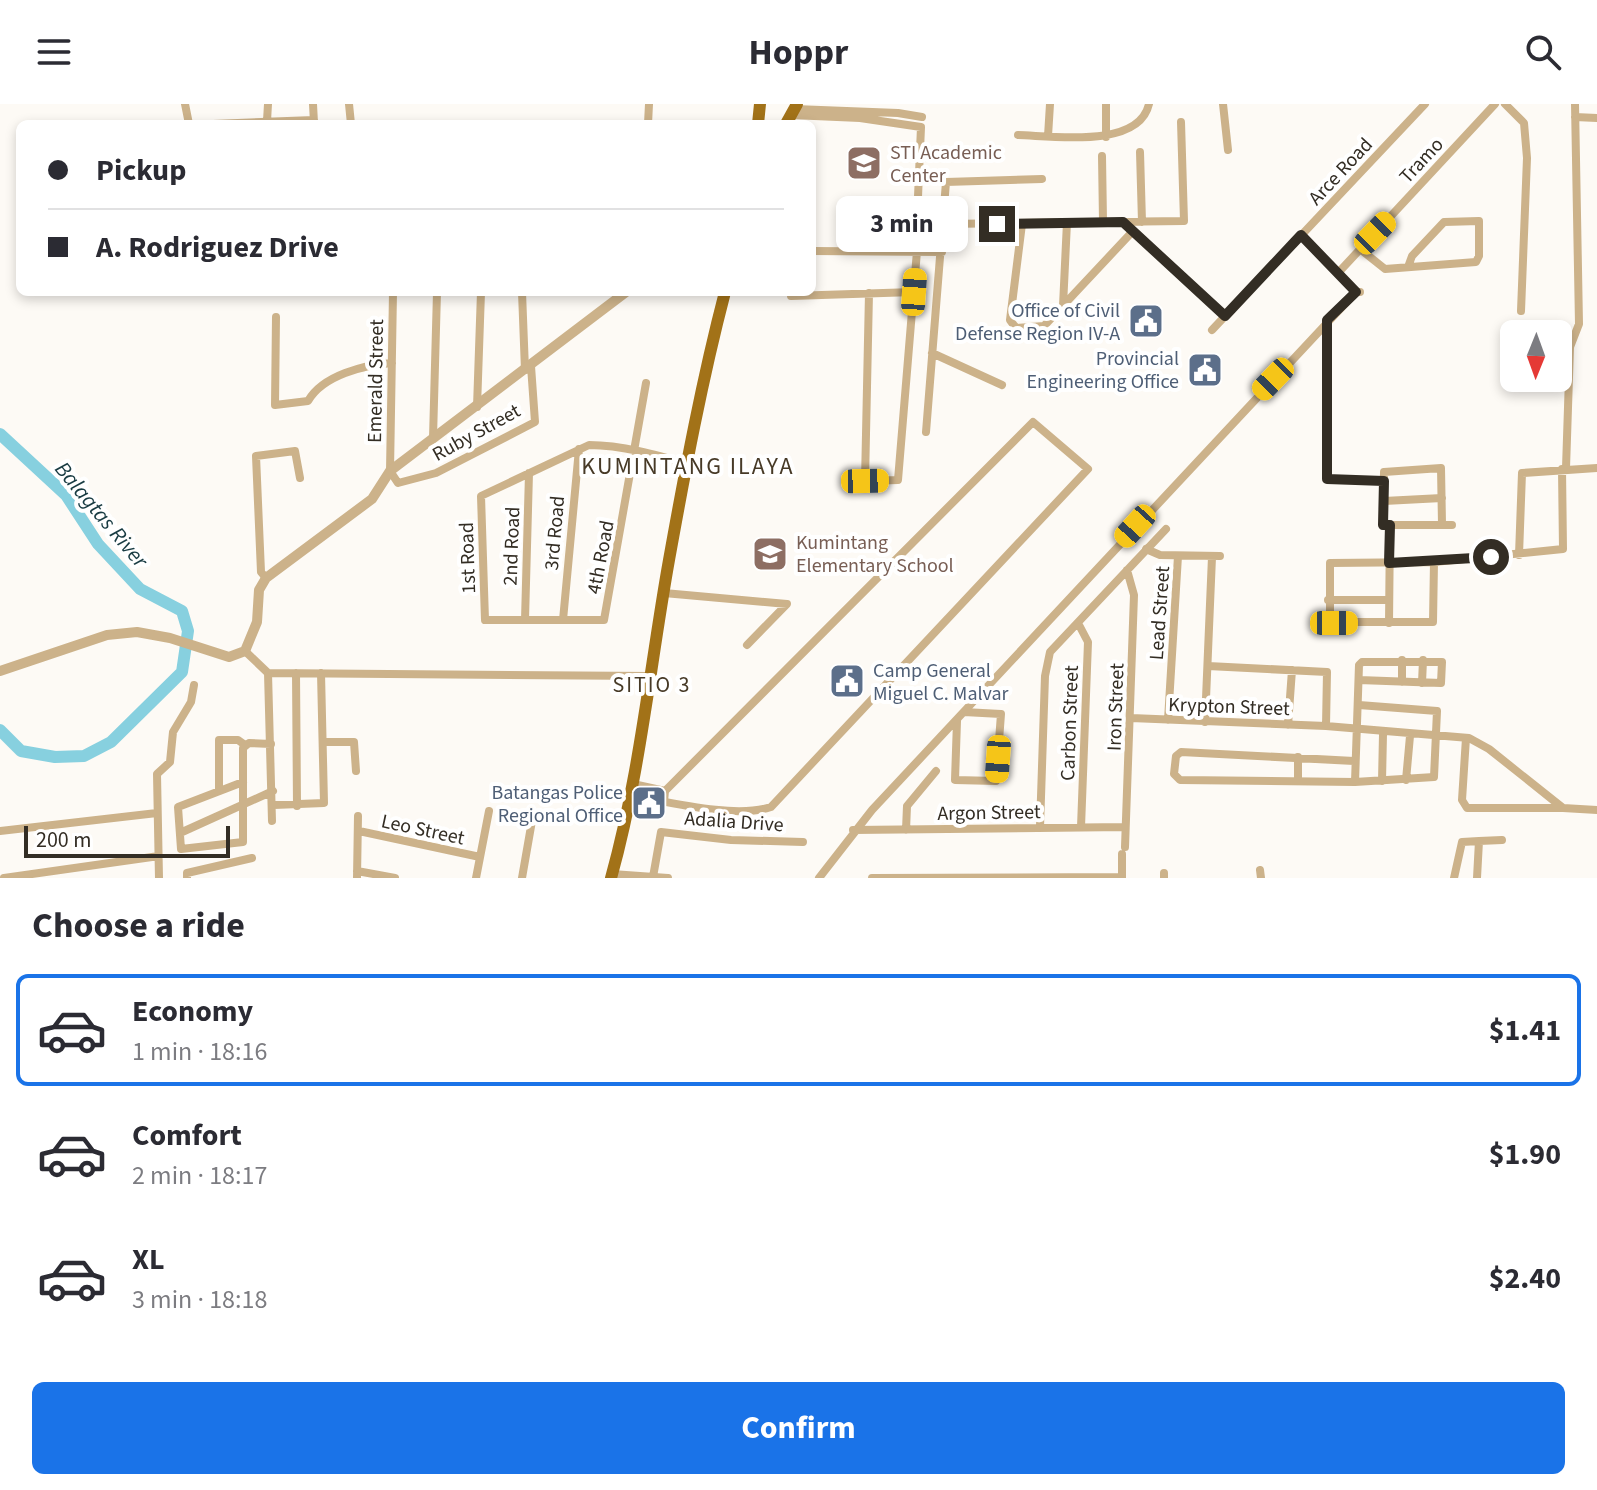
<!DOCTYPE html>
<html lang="en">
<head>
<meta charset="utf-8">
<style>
	:root { --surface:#fff; --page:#f2f2f3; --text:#2b2b33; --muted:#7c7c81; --line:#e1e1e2; --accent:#1a73e8 }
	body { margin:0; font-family:"Source Sans 3",sans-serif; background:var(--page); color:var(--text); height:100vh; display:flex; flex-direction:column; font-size:30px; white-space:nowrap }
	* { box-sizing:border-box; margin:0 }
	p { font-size:26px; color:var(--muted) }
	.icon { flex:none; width:44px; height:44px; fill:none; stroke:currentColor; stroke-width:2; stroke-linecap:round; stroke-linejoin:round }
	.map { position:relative; height:774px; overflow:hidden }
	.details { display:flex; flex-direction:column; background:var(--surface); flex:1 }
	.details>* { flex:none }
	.guide { position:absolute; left:16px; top:16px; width:800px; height:176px; border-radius:12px; box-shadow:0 4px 12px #0003; display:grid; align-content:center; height:176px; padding:0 32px; background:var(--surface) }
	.needle { width:52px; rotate:181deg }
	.controls { position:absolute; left:1500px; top:216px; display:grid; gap:16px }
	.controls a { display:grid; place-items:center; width:72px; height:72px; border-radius:12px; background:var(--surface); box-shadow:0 4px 12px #0003; font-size:40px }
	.scale { position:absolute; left:24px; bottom:20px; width:206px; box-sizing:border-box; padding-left:8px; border:4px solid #332d24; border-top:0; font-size:22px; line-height:28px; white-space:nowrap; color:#332d24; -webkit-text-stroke:6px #fff; paint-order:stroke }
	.end { position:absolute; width:36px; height:36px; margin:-18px; border:10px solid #332d24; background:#fff; box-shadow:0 0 0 4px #fff }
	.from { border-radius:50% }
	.bubble { position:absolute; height:56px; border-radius:12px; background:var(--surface); box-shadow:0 4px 12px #0003; font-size:26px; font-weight:700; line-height:56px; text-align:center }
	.car { position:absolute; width:24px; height:48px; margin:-24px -12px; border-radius:10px; box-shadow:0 0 6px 2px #0007; background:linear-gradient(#f5c518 24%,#345 0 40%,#f5c518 0 76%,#345 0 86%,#f5c518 0) }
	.guide b { display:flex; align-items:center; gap:28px; height:76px; font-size:30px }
	.guide b+b { border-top:2px solid var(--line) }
	.guide i { width:20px; height:20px; background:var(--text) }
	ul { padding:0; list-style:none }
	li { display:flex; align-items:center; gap:24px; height:112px; margin:0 16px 12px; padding:0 16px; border:4px solid transparent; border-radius:12px }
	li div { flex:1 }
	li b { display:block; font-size:30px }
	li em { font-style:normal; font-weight:700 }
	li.current { border-color:var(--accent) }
	li>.icon { width:72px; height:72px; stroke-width:1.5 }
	h2 { padding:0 32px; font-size:36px; line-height:96px }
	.primary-button { display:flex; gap:16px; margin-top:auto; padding:16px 32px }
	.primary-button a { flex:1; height:92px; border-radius:12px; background:var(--accent); color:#fff; font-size:32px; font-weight:700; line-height:92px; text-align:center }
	header { display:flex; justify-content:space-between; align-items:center; height:104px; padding:0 32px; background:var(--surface); font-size:36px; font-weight:700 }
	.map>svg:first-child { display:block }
</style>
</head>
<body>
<header><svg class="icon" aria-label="menu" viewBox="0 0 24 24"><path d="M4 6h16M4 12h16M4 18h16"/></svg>Hoppr<svg class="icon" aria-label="search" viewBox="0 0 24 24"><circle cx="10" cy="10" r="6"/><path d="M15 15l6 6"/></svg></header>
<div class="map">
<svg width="1597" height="774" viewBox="0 0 1597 774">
	<rect width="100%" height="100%" fill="#fdfaf5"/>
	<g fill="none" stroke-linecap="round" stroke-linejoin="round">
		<path stroke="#87d0df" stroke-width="12" d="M0,330L66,391L98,440L140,485L182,507L188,527L182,568L111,638L84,652L55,653L21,647L0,626"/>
		<path stroke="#ccb28a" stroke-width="8" d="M185,0L189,20
			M313,0L314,19
			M349,0L351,20
			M1223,0L1228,46
			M1505,0L1524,19L1527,54L1521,207
			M795,5L898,9L922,13
			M791,11L860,14L921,23L917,116
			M1575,13L1597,14
			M267,17L268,0
			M213,20L314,16
			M648,20L649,0
			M1018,31C1053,32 1139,45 1149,0
			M1048,32L1050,0
			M1106,33V0
			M1140,48L1142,118
			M1102,52L1103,117
			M945,120L1184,117L1181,18
			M1022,120L1010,216L1016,224L1044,222L1133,127
			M1129,123L1225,212
			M1301,131L1356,188H1360
			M1360,145L1385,165L1476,158L1479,152V117L1444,118L1412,152L1408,163
			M812,147L942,148
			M1338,169L1495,0
			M393,188L390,367L398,379L436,369L535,318L531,262
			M522,188L525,266
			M791,188V192L914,188
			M869,189L865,377L898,376L917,147
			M1063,202L1067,118
			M276,213L275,301L308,297C323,271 364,261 392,259
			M1327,217V375L1384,377
			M1212,226L1425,0
			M932,249L1002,281
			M646,279L604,516H485L481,392L589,341C622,341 657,351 688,360
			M477,303L481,188
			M926,328L946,78L1042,75
			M433,334L437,188
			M1566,364L1570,243L1579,220L1575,0
			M1384,397L1442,394
			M1442,420L1441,364L1384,368L1383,421H1452
			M1146,445L1160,451L1220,452
			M1519,451L1522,369L1597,364
			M1434,458L1433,518H1330V459L1434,458L1563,445L1562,365
			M266,474L261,468L256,352L295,347L300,374
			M664,489L787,500L747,541
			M1328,496H1389
			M525,516L529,369
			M563,516L579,345
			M1078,519L1088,538L1081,723
			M1389,519L1390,421
			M245,547L268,569L272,717
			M1208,562L1327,568L1326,622
			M268,569L651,572
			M296,569L297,702
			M1402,578V556
			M1422,579L1423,556
			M1131,614L1326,622L1469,634L1489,645L1563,704L1597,706
			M1168,616L1178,452
			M957,617L955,676L996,677L1001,610L964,608
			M1205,618L1212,453
			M1288,621L1292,566
			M1466,634L1462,696L1467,704H1562
			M323,638H354L356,667
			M1354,657L1181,648L1176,652L1174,670L1180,676L1355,678L1434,673L1437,607L1359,601
			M1406,676L1410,632
			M1298,677V653
			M1382,677L1383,630
			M243,678L178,703L181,745L243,738V644L249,639L271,640
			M1355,678L1359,561L1362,558H1442L1441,579L1359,576
			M633,680L665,687
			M219,687V636H238L245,641
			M630,691C670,698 734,715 771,703L1088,365L1033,318L665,687L664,698
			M274,701L324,699L321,569
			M1040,723L1045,572L1050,548L1166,425
			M853,726L1125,723
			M906,726L907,702L936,667
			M0,727L157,709
			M359,727L480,753
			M180,729L273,687
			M1479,737L1502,736
			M1125,743L1134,491L1127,466
			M1260,766L1261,774
			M357,767L395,774
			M1164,769V774
			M612,770L668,774
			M653,773L661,728L731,736L803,738
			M4,774L159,752
			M159,774L157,670L170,658L173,628L191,598L194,581
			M187,774V769L252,754
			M357,774L358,712
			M476,774L489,707
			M522,774L533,711
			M819,774L872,706L1356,188
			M872,774L1122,773
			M1122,774V750
			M1454,774L1462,738L1479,737L1477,774"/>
		<path stroke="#ccb28a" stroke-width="10" d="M0,567L107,531L137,528L170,534L229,553L245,547L257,518L259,486L266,474L372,395L390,367L626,188"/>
		<path stroke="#a27218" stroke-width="12" d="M758,20L760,0
			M786,20L797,0
			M611,774C640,670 650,562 669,456C685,367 702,276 725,188"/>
	</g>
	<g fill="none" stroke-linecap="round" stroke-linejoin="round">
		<path stroke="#332d24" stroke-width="10" d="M997,120L1123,118L1225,212L1301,131L1356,188L1327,216V375L1384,377L1383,421H1390L1389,459L1491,453"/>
	</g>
	<defs>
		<symbol id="university-square" viewBox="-11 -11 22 22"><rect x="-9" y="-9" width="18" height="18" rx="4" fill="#8d6e63" stroke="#fff"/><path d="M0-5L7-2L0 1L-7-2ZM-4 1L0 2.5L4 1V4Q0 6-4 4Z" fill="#fff"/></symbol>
		<symbol id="civic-square" viewBox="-11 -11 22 22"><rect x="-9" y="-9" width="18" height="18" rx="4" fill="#5c6f8a" stroke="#fff"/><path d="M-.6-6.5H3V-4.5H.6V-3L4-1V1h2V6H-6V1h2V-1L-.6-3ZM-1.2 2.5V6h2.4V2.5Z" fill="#fff"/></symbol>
		<symbol id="school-square" viewBox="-11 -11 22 22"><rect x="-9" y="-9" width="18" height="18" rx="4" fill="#8d6e63" stroke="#fff"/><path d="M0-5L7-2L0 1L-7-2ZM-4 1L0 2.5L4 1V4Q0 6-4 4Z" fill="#fff"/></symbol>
	</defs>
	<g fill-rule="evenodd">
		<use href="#university-square" x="844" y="39" width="40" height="40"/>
		<use href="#civic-square" x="1126" y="197" width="40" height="40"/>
		<use href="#civic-square" x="1185" y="246" width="40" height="40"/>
		<use href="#school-square" x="750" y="430" width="40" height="40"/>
		<use href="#civic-square" x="827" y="557" width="40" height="40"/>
		<use href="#civic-square" x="629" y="679" width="40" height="40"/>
	</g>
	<g text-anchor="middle" stroke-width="8" stroke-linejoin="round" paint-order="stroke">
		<g font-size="20" fill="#785e54" stroke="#fff" text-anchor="start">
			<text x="890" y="55">STI Academic<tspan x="890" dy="23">Center</tspan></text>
			<text x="796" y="445">Kumintang<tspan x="796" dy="23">Elementary School</tspan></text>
		</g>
		<g font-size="20" fill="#332d24" stroke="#fff">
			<text transform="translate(1421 56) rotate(-47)" y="7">Tramo</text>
			<text transform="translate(1340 67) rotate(-47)" y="7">Arce Road</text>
			<text transform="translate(375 277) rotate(-89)" y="7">Emerald Street</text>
			<text transform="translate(476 328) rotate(-29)" y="7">Ruby Street</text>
			<text transform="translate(554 429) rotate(-85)" y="7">3rd Road</text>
			<text transform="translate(511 442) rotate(-88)" y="7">2nd Road</text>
			<text transform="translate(600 453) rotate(-79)" y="7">4th Road</text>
			<text transform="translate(467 454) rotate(-92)" y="7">1st Road</text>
			<text transform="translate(1159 509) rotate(-86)" y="7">Lead Street</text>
			<text transform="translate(1229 602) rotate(2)" y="7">Krypton Street</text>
			<text transform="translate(1115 603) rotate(-88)" y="7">Iron Street</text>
			<text transform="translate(1069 619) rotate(-88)" y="7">Carbon Street</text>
			<text transform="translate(989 708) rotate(-1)" y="7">Argon Street</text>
			<text transform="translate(734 717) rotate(4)" y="7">Adalia Drive</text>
			<text transform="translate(423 725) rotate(12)" y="7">Leo Street</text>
		</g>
		<g font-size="20" fill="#4e5e75" stroke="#fff" text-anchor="end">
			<text x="1120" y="213">Office of Civil<tspan x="1120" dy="23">Defense Region IV-A</tspan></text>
			<text x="1179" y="261">Provincial<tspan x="1179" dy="23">Engineering Office</tspan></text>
			<text x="873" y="573" text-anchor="start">Camp General<tspan x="873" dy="23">Miguel C. Malvar</tspan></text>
			<text x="623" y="695">Batangas Police<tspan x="623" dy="23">Regional Office</tspan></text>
		</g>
		<g font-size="22" font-style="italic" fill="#183b42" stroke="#fff">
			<text transform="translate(102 410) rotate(50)" y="8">Balagtas River</text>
		</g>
		<g font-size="22" letter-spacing="2" fill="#473a27" stroke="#fff">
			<text x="652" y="588">SITIO 3</text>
		</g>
		<g font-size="24" letter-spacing="2" fill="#473a27" stroke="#fff">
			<text x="688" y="370">KUMINTANG ILAYA</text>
		</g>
	</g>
</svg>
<div class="controls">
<a><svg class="needle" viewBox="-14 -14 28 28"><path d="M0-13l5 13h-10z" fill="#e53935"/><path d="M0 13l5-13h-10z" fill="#7c7c81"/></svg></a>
</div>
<div class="scale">200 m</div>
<i class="end from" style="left:1491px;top:453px"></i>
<i class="end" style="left:997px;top:120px"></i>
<div class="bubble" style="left:836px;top:92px;width:132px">3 min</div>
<i class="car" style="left:1375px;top:129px;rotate:44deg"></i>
<i class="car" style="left:914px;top:188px;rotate:4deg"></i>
<i class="car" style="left:1273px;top:275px;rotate:224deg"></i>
<i class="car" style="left:865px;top:377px;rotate:89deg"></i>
<i class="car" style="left:1135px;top:422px;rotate:222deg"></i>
<i class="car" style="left:1334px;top:519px;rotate:90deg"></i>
<i class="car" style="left:998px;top:655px;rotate:184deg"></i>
<div class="guide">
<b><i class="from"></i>Pickup</b>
<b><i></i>A. Rodriguez Drive</b>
</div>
</div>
<section class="details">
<h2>Choose a ride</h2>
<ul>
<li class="current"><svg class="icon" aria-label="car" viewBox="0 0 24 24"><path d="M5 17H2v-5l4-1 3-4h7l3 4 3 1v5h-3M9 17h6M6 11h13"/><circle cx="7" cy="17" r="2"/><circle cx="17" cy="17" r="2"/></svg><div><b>Economy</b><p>1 min · 18:16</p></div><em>$1.41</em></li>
<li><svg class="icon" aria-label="car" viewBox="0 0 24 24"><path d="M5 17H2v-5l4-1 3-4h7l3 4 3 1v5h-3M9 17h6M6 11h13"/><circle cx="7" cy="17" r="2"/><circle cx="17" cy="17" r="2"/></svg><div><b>Comfort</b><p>2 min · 18:17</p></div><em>$1.90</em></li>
<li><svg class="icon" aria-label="car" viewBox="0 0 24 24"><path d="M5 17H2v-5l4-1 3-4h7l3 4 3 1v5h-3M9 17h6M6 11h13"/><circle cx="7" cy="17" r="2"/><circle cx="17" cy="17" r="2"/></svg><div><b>XL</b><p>3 min · 18:18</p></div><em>$2.40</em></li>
</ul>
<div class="primary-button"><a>Confirm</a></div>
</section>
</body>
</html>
